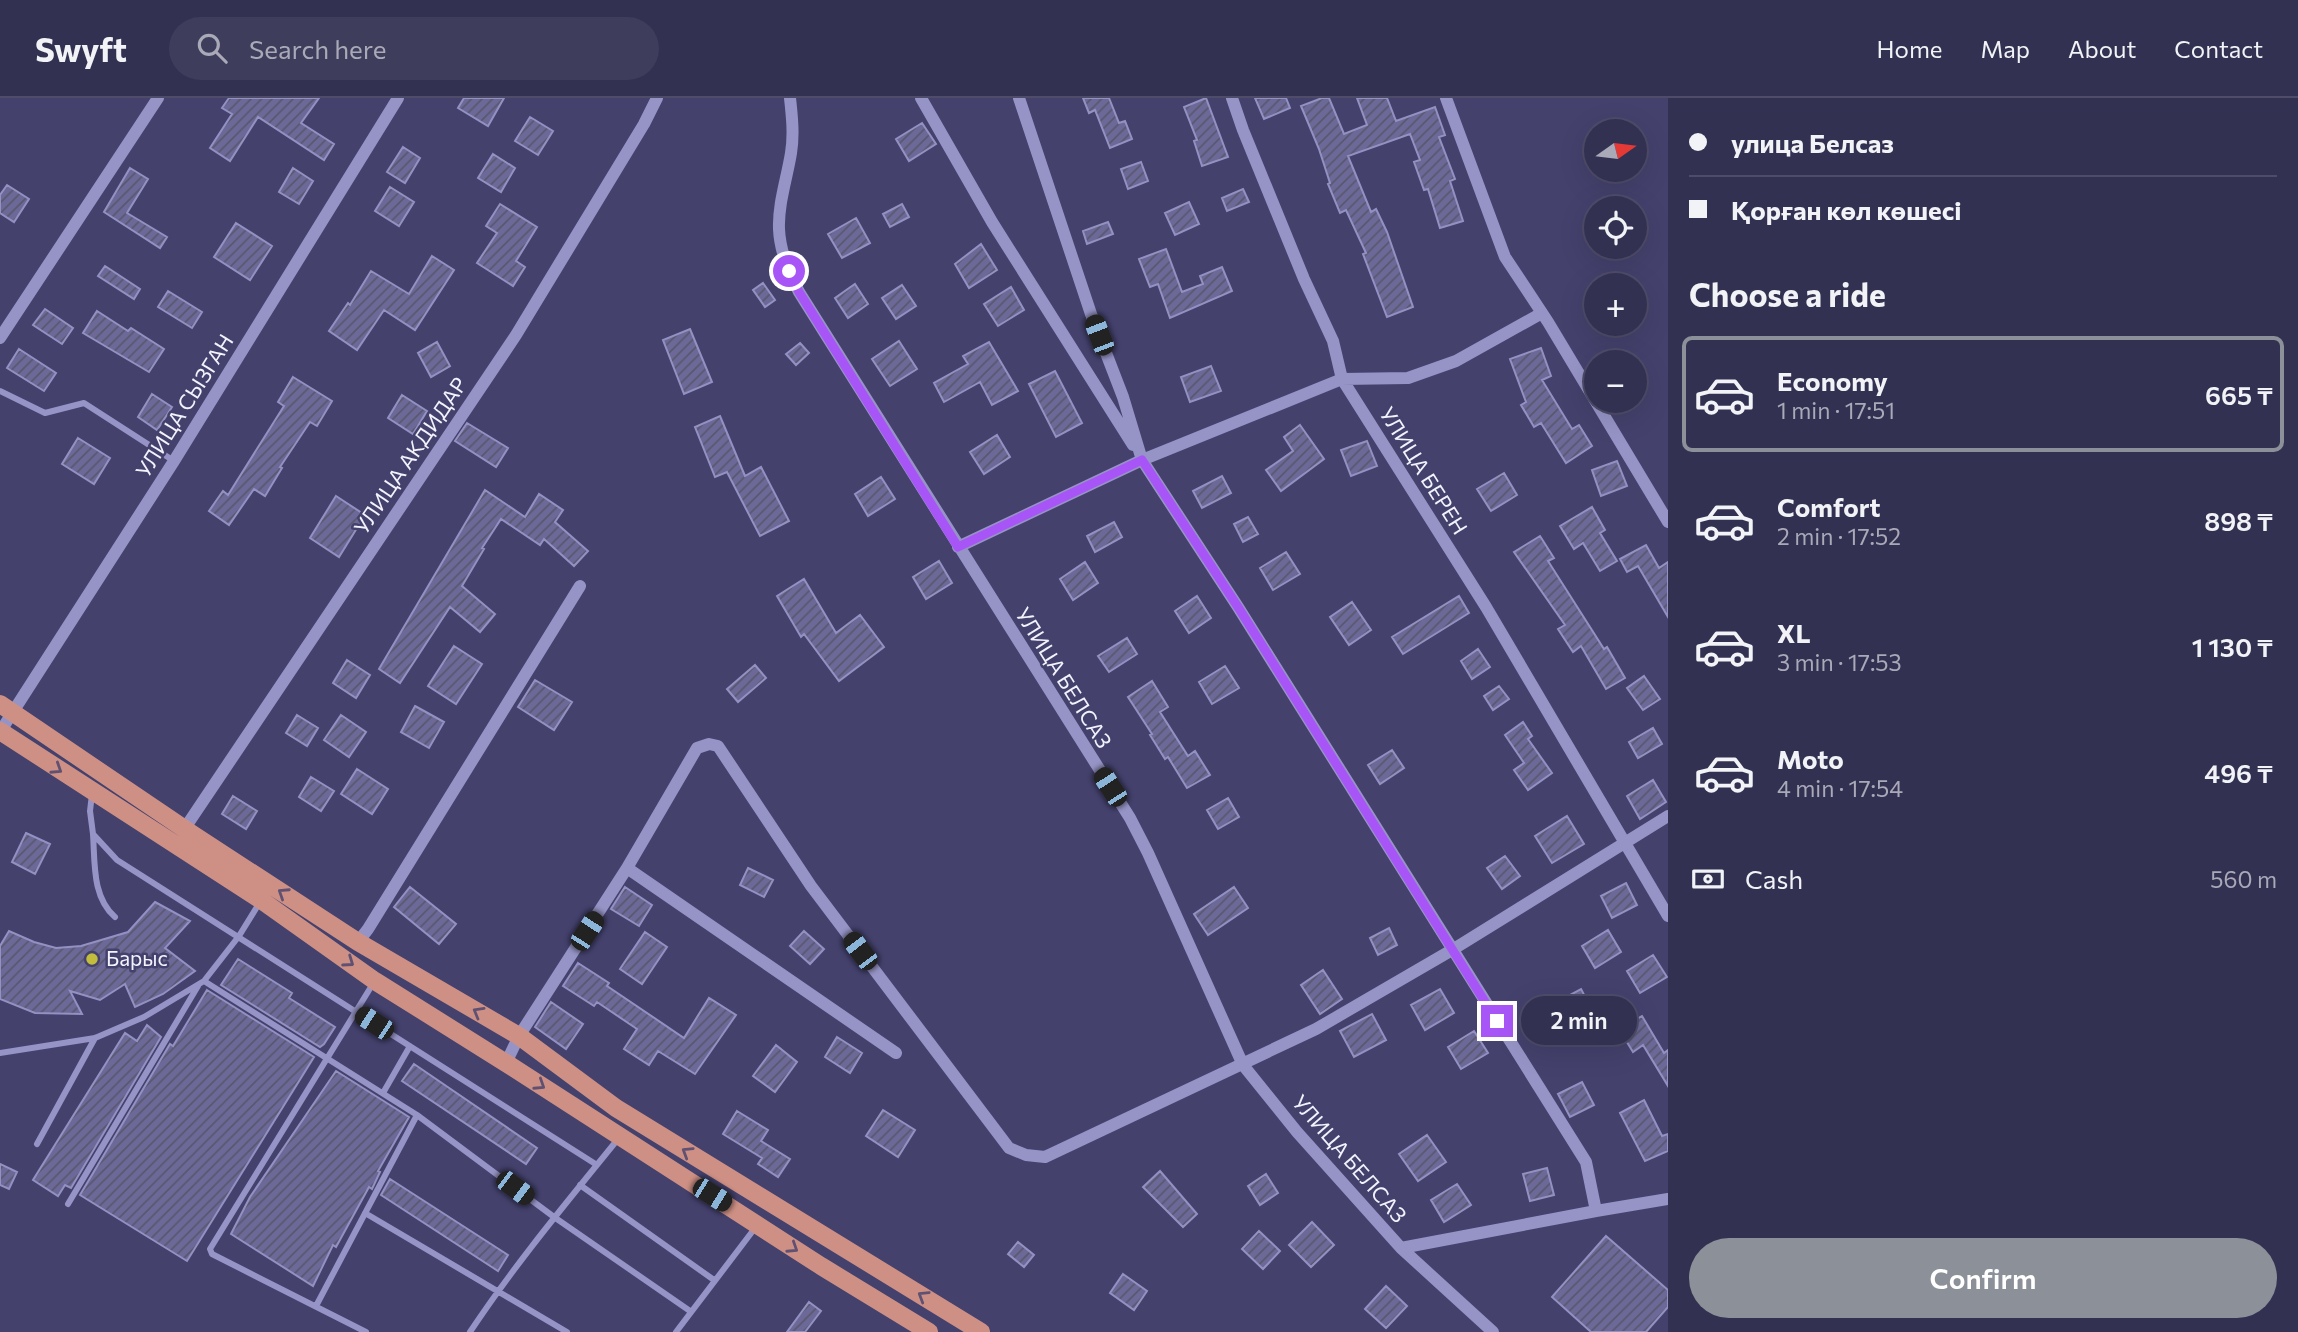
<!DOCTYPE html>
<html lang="en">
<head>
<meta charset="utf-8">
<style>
	:root { --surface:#333152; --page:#3e3d5c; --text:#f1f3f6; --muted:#a9a9b8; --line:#4e4c69; --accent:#8c9099 }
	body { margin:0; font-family:Commissioner,sans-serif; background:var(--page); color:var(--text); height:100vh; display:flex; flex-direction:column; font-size:26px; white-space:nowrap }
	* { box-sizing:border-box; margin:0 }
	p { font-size:23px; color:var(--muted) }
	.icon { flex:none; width:38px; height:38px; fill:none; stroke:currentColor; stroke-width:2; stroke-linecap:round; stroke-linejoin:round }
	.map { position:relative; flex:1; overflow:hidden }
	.details { display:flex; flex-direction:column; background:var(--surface); width:630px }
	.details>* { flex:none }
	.top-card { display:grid; align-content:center; height:154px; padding:0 21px; background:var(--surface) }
	.needle { width:46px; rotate:76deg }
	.controls { position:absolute; left:1584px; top:21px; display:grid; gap:14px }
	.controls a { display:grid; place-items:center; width:63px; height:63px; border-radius:50%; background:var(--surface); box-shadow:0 7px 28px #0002,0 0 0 2px var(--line); font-size:35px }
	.end { position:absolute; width:32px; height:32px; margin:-16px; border:9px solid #a855f7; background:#fff; box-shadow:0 0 0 4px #fff }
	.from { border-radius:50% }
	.bubble { position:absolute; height:49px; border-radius:24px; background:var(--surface); box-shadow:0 7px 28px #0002,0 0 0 2px var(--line); font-size:23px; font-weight:600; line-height:49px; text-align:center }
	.car { position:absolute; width:21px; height:42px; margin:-21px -10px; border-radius:9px; box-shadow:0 0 5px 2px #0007; background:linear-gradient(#222 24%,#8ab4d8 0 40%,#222 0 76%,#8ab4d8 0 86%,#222 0) }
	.top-card b { display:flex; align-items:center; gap:24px; height:66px; font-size:26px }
	.top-card b+b { border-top:2px solid var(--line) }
	.top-card i { width:18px; height:18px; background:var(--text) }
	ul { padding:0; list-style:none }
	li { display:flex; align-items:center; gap:21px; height:116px; margin:0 14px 10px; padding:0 7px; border:4px solid transparent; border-radius:10px }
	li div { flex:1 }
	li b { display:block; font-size:26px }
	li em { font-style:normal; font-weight:600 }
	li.active { border-color:var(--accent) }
	li>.icon { width:63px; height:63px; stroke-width:1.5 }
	h2 { padding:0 21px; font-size:32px; line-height:84px }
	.pay { display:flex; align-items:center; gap:18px; height:77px; padding:0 21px; font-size:26px }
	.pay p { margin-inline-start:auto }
	.button { display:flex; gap:14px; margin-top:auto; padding:14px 21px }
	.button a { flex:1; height:80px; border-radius:42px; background:var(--accent); color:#fff; font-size:28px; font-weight:600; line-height:80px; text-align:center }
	header { display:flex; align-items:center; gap:42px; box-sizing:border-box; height:98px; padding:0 35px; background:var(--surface); border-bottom:2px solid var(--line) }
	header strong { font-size:33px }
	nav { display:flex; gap:38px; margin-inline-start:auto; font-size:24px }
	.search { width:490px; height:63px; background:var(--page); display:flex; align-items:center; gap:18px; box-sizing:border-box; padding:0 24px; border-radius:38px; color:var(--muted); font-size:26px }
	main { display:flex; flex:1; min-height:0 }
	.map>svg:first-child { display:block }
</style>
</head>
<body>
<header>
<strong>Swyft</strong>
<div class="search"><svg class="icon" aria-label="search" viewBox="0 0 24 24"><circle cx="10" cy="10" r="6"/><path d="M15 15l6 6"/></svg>Search here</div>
<nav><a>Home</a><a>Map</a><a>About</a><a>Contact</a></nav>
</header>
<main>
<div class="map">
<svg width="1668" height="1234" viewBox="0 0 1668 1234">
	<defs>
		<pattern id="building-hatch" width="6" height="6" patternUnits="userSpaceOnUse" patternTransform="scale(1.75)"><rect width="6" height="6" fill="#6c6998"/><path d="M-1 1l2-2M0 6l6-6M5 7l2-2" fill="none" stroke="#59576e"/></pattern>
	</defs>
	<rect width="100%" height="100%" fill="#44416d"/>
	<path fill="url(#building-hatch)" stroke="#9391c2" stroke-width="2" d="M229,0H319L301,25L334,46L324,62L258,19L230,63L210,50L232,16L222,10Z
		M464,0H504L488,28L458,10Z
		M1083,0H1109L1119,25L1125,23L1132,41L1110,50L1095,12L1089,15Z
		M1206,0L1228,59L1202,68L1194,43L1197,42L1184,9Z
		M1255,0H1286L1290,10L1264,21Z
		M1322,0H1329L1344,36L1367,27L1357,0H1387L1396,23L1435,9L1445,37L1439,39L1455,81L1450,83L1463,123L1440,130L1428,91L1424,92L1414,64L1420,62L1410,36L1348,58L1371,114L1376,111L1387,134L1413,209L1387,219L1363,156L1366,155L1346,112L1340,115L1328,86L1330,85L1319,51L1301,8Z
		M530,19L553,33L538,57L515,43Z
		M922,25L936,46L909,63L896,41Z
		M403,49L420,60L405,85L387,74Z
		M493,56L515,70L501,94L478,80Z
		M1141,64L1148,83L1128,91L1121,71Z
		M130,70L148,81L127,115L167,139L160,150L104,114Z
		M293,70L313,83L299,106L279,94Z
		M7,87L29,101L14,124L0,115V97Z
		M390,89L414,104L399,128L375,113Z
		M1243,91L1249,104L1227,113L1222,100Z
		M1189,104L1199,126L1175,137L1165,115Z
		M500,106L537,129L516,163L525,169L513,188L477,165L497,135L486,128Z
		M902,106L909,119L890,129L883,116Z
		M856,120L870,145L842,160L828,136Z
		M1108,124L1113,136L1087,146L1083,133Z
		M236,125L272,148L250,182L214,159Z
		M981,146L997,172L969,190L955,166Z
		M1166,151L1182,194L1203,186L1200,178L1222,169L1232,193L1170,220L1158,186L1150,189L1139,161Z
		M432,158L454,172L415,232L384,212L357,252L329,233L348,205L350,207L371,173L409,196Z
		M105,168L140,191L134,201L98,178Z
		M763,185L775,202L765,209L753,192Z
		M855,186L868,206L848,220L835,200Z
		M902,187L916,208L896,221L882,200Z
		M1011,189L1024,212L998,228L984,206Z
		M168,193L202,214L192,230L158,209Z
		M45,211L73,230L62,246L33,227Z
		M97,213L128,233L131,230L164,251L149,274L83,235Z
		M690,231L712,284L684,296L663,242Z
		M899,243L917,271L890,288L872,261Z
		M437,244L450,268L431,279L418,255Z
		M989,244L1018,293L992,307L980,284L944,304L934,285L968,266L963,258Z
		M800,245L809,255L796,267L786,256Z
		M1541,250L1551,278L1542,282L1572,331L1579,327L1592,348L1566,365L1541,325L1534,329L1521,307L1526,304L1510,261Z
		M19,251L56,275L44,293L7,270Z
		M1211,268L1221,293L1190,304L1181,279Z
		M1055,273L1082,325L1056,339L1029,286Z
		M293,279L332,303L317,328L310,324L280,369L282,370L265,398L254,391L229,427L209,413L223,393L228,397L284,308L278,304Z
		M152,296L172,309L157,332L138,319Z
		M402,297L427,313L413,336L388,320Z
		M720,318L745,378L761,369L789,423L760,438L727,374L715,379L695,329Z
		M467,325L508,350L496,369L455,343Z
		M1300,327L1324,361L1281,393L1266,372L1293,353L1284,339Z
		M997,337L1010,359L984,376L970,354Z
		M78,340L110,360L94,386L62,366Z
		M1367,343L1377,368L1351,378L1341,352Z
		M1617,363L1627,388L1601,398L1592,372Z
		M1504,375L1517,397L1491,413L1477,391Z
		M1222,378L1231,395L1202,410L1193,393Z
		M881,379L895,401L868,418L855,396Z
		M485,392L525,419L539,396L563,412L555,424L588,453L574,468L544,441L540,447L501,421L482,450L484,451L462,488L495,516L480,534L450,509L400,585L379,571Z
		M336,398L365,417L339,459L310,440Z
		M1592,409L1605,432L1600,435L1617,463L1600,473L1583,445L1574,451L1560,428Z
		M1248,419L1258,436L1243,444L1234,426Z
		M1114,424L1122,439L1095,454L1087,438Z
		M1540,438L1554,460L1548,463L1604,551L1607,549L1625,580L1606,591L1581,548L1573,554L1558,531L1565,527L1514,454Z
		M1646,447L1659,470L1668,464V519L1638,468L1627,474L1620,461Z
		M1286,454L1300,476L1273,492L1260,470Z
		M939,463L952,485L926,501L913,479Z
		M1085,464L1098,485L1073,502L1060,481Z
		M804,481L836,535L860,517L884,549L839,583L804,536L801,539L777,498Z
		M1197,498L1211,520L1189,535L1175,513Z
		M1459,498L1469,515L1403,556L1392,539Z
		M1352,504L1371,532L1349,547L1330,519Z
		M1127,540L1137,556L1109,574L1098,558Z
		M454,548L482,566L456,606L428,588Z
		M1478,551L1490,569L1472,581L1461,563Z
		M347,562L370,577L356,600L333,585Z
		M755,567L766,580L738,604L727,591Z
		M1225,568L1239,590L1212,606L1199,584Z
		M1644,578L1660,601L1643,612L1627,590Z
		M535,582L572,604L554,632L518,609Z
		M1152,583L1168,609L1160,614L1188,658L1195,653L1210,677L1187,690L1168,659L1165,661L1150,637L1152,636L1128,599Z
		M1499,588L1509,601L1493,612L1484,598Z
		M415,608L444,624L429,650L401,634Z
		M297,617L318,630L307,648L286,635Z
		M341,617L366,634L349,659L324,642Z
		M1523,624L1532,638L1528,641L1552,675L1528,692L1514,672L1524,665L1505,637Z
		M1653,630L1662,646L1638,660L1629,644Z
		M1392,652L1404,670L1380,686L1368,667Z
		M357,671L388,691L372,716L341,696Z
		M311,679L334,693L321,713L299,699Z
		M1653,682L1666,704L1640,721L1627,698Z
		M233,698L257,713L246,731L222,716Z
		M1228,700L1239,719L1218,731L1207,712Z
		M1567,718L1584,746L1552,765L1535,738Z
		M26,735L50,746L35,776L12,764Z
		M1505,758L1520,778L1502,791L1487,770Z
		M748,770L773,782L764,799L740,787Z
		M1626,785L1637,807L1612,820L1601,798Z
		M410,789L456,826L439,846L394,809Z
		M625,789L652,807L639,828L611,811Z
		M1234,789L1248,810L1208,837L1194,816Z
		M155,804L190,823L165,850L195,873L163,896L135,909L125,886L100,902L70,893L82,916L35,915L0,901V848L9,833L34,844L56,850L81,848L128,834Z
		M1389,830L1397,847L1378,857L1370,840Z
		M1608,832L1621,854L1595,870L1582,848Z
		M804,833L824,851L810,866L790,848Z
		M645,834L667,849L642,886L620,871Z
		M1653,857L1667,879L1640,895L1627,873Z
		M238,861L292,895L289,900L335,929L324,946L320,949L221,887Z
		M578,865L609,885L607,888L684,940L709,900L736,917L695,976L658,953L649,967L624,951L637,931L597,904L594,908L563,888Z
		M1323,872L1342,901L1320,916L1301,887Z
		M1440,891L1454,915L1425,932L1411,907Z
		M1581,891L1593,914L1569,927L1557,904Z
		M207,892L314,959L187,1163L80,1097L170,946L173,948Z
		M551,904L583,926L566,951L535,929Z
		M1372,916L1386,942L1354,959L1340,933Z
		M1642,918L1664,955L1668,952V988L1643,947L1633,954L1619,931Z
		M147,927L161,939L71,1090L65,1087L58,1098L33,1082L125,935L137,943Z
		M1474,933L1488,955L1461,971L1448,949Z
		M837,939L862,955L850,975L825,959Z
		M776,947L797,964L775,994L753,978Z
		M414,966L537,1050L526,1066L402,983Z
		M336,973L409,1019L378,1073L380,1074L372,1091L369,1089L336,1149L333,1147L313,1188L231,1136L250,1099Z
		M1582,984L1594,1007L1570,1019L1558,996Z
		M1644,1002L1662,1038L1668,1036V1053L1645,1063L1620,1015Z
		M883,1012L915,1032L898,1059L866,1038Z
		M737,1013L768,1032L761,1043L790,1061L778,1079L758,1066L762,1060L723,1036Z
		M1427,1037L1446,1064L1418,1083L1399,1056Z
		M0,1066L17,1074L9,1091L0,1087Z
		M1547,1070L1554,1097L1530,1103L1523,1076Z
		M1160,1073L1197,1116L1183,1129L1143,1089Z
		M1266,1076L1278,1095L1260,1107L1248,1088Z
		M390,1081L508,1157L498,1173L381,1097Z
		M1457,1086L1471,1107L1444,1124L1431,1102Z
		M1312,1124L1334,1147L1311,1169L1289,1147Z
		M1259,1133L1280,1153L1263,1171L1242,1151Z
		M1606,1138L1668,1192V1209L1646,1234H1591L1552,1199Z
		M1018,1144L1034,1157L1024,1169L1008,1156Z
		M1123,1176L1147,1193L1134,1212L1110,1195Z
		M1386,1188L1407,1208L1386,1230L1365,1211Z
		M809,1204L821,1213L805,1234H787Z"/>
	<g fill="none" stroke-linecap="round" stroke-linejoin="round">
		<path stroke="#9694c6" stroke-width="6" d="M0,293L45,315L84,305L174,363
			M92,696L90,713L93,736L117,762L597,1067
			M93,736C95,765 92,799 115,819
			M204,883L417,1017
			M0,955L95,940L144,919L204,883L239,838L260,804
			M383,995L410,948
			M37,1046L95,940
			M580,1087L714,1182
			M68,1106L198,888
			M365,1115L567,1234
			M316,1208L417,1017L554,1119L690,1213
			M366,1234L212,1156L210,1151L374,884
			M470,1234C515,1166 567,1104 618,1041
			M676,1234L755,1130"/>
		<path stroke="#9694c6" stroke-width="12" d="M790,0C792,18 794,37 791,55C787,80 778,106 779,131C780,154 789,174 799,194L1130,720L1148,755L1243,967L1297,1034L1401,1150L1493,1234
			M921,0L992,124L1133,347
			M1019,0L1091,216L1123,299L1142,362L1238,509L1586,1064L1596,1113L1401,1150
			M1232,0L1243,32L1304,181L1333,243L1342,281L1486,509L1668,818
			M1446,0L1505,159L1548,224L1668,424
			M0,240L158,0
			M958,449L1142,362L1342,281L1408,280L1456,263L1542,215
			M0,634L174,363L398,0
			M185,730L516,237L644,26L657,0
			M627,770L896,955
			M358,844L368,831L580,488
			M506,965L519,938L627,770L697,650L709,646L718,648L811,788L1009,1050L1026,1057L1045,1059L1316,931L1452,852L1668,718
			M1596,1113L1668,1101"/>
		<path stroke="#ce9085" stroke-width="18" d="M0,606L192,736L358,844L519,938L616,1010L981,1234
			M0,633L261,802L375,883L506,965L821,1168L929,1234"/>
	</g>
	<defs><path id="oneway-chevron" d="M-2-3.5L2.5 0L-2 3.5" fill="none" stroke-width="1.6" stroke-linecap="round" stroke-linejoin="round" transform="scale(1.75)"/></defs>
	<g stroke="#605172">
		<use href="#oneway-chevron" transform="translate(57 671) rotate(33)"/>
		<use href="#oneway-chevron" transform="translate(283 795) rotate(-147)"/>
		<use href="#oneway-chevron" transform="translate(349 864) rotate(35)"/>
		<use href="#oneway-chevron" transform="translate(478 914) rotate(-150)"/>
		<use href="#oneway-chevron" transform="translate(540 987) rotate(33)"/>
		<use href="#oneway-chevron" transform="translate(687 1054) rotate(-148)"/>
		<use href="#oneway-chevron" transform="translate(793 1150) rotate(33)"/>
		<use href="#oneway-chevron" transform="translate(923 1198) rotate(-148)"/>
	</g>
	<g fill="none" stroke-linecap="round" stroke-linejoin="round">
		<path stroke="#a855f7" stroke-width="9" d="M789,173L799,194L958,449L1142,362L1238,509L1497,923"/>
	</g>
	<circle fill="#c3bd3e" stroke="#44416d" stroke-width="2.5" cx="92" cy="861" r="7"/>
	<g text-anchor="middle" stroke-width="5" stroke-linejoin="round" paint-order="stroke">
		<g font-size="21" fill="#f3f3fe" stroke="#44416d">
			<text transform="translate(185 308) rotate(-58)" y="7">УЛИЦА СЫЗГАН</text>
			<text transform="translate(411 358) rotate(-56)" y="7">УЛИЦА АКДИДАР</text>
			<text transform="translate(1423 373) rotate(58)" y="7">УЛИЦА БЕРЕН</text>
			<text transform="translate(1063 580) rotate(58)" y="7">УЛИЦА БЕЛСАЗ</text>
			<text transform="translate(1349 1061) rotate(49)" y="7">УЛИЦА БЕЛСАЗ</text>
		</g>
		<g font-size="21" fill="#f3f3fe" stroke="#44416d" text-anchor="start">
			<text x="106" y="868">Барыс</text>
		</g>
	</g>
</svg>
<div class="controls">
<a><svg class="needle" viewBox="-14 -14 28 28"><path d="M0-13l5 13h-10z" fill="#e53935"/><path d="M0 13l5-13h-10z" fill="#a9a9b8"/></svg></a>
<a><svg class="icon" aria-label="locate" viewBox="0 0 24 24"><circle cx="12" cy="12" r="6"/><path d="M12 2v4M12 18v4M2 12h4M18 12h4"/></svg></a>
<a>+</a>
<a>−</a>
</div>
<i class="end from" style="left:789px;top:173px"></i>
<i class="end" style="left:1497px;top:923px"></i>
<div class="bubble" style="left:1521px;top:898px;width:116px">2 min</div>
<i class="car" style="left:1099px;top:237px;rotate:339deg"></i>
<i class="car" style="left:1110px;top:689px;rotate:327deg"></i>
<i class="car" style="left:587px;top:833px;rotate:33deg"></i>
<i class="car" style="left:860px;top:853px;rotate:323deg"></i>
<i class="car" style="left:374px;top:925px;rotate:303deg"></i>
<i class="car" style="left:515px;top:1090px;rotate:127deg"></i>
<i class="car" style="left:712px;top:1097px;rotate:122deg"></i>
</div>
<section class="details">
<div class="top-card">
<b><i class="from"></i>улица Белсаз</b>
<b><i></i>Қорған көл көшесі</b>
</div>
<h2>Choose a ride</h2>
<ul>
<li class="active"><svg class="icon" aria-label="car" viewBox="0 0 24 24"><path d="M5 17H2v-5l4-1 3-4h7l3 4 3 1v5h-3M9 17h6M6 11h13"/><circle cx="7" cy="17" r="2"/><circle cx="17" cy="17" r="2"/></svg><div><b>Economy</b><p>1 min · 17:51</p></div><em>665 ₸</em></li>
<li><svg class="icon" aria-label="car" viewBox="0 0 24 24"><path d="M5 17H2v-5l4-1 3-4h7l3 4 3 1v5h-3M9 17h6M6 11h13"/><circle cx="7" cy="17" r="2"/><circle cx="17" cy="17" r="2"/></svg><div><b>Comfort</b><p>2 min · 17:52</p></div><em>898 ₸</em></li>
<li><svg class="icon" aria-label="car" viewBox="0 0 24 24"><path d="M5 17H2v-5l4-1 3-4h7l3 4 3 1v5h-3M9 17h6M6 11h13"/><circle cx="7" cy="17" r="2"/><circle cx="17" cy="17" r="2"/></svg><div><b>XL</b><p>3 min · 17:53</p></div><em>1 130 ₸</em></li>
<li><svg class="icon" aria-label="car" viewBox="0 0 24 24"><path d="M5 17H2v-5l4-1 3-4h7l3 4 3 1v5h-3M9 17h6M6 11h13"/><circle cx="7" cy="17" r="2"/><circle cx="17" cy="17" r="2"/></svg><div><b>Moto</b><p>4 min · 17:54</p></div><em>496 ₸</em></li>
</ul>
<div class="pay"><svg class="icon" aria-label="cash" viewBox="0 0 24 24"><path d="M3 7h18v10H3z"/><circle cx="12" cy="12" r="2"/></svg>Cash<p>560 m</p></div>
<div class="button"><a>Confirm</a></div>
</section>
</main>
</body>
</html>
